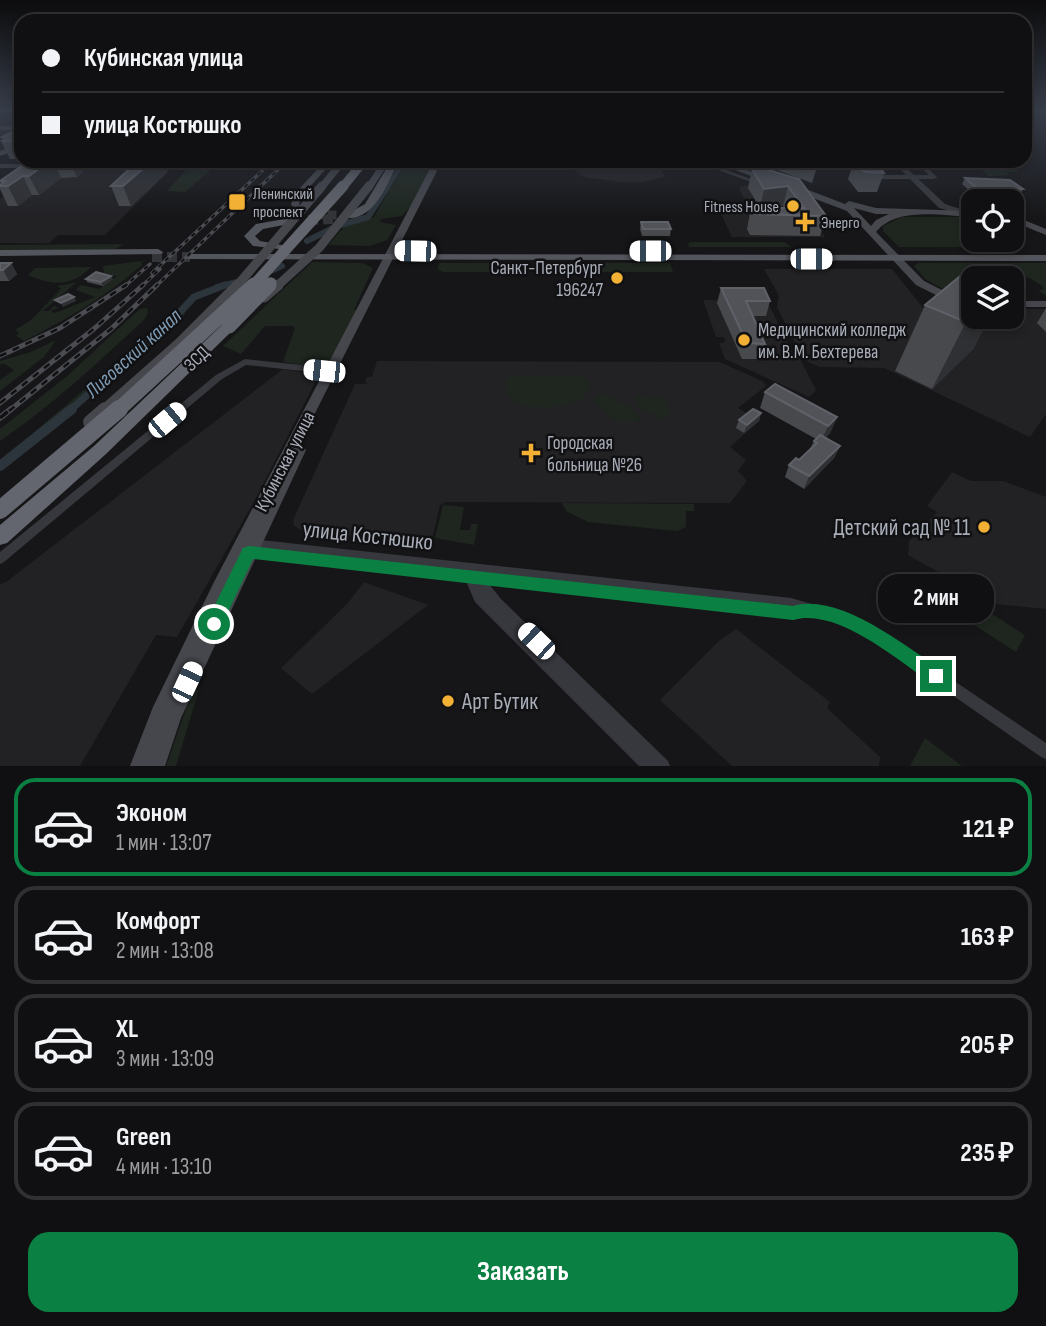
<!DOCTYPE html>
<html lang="ru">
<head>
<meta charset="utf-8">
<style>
	:root { --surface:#101012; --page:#1e1e20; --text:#f1f3f6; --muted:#9c9d9f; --line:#303032; --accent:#0b8043 }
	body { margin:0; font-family:"Sofia Sans Condensed",sans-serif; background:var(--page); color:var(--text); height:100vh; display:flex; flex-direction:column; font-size:26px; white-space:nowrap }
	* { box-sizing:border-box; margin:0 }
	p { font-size:23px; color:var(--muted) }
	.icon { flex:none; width:38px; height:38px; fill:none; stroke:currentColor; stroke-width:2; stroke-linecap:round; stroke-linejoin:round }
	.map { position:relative; height:766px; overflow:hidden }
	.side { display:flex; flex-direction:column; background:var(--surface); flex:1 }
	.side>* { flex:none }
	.top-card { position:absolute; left:14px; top:14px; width:1018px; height:154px; border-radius:21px; box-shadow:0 4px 10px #0003,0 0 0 2px var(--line); display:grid; align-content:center; height:154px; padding:0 28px; background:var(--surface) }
	.buttons { position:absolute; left:961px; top:189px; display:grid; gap:14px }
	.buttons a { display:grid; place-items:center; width:63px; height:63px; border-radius:14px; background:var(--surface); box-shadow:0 4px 10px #0003,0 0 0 2px var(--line); font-size:35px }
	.end { position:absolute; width:32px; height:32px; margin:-16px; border:9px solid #0b8043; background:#fff; box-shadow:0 0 0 4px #fff }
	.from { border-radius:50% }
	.bubble { position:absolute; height:49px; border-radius:21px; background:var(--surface); box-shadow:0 4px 10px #0003,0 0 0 2px var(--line); font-size:23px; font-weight:700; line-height:49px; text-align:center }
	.car { position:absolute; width:21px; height:42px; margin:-21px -10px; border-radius:9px; box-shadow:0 0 5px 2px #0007; background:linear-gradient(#fff 24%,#345 0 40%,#fff 0 76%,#345 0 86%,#fff 0) }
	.top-card b { display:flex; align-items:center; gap:24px; height:66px; font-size:26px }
	.top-card b+b { border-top:2px solid var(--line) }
	.top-card i { width:18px; height:18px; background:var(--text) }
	ul { padding:12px 0 0; list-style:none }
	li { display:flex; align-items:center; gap:21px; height:98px; margin:0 14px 10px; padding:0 14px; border:4px solid var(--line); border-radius:21px }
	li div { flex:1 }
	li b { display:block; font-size:26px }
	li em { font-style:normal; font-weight:700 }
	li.selected { border-color:var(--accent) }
	li>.icon { width:63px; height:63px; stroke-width:1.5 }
	.button { display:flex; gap:14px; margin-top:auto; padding:14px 28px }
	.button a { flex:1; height:80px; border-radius:21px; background:var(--accent); color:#fff; font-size:28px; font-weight:700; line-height:80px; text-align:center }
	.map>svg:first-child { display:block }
</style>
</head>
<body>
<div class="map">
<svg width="1046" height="766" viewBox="0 0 1046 766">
	<rect width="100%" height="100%" fill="#161618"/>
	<path fill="#222225" d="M631,162L661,169L665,177L642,182H620L584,177L574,171L590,163Z
		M52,167L172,168L105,235H58L49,243H0V199L39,171Z
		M756,184L797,198L825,237H732L719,210L747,206L739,187Z
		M764,269H892L924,309L973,317H1012V309H1046V414L1030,437L884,368L820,367L810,363L803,359L777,307L779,296Z
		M703,300L767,301L794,355L800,359L816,390L809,397L725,359L719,343H724L725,340L723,337H716Z
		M377,361L720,362L764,382L766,386L738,408L759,421L730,447L746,460L738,471L747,481L730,503L446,502L440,505L431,544L301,530L294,526L293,520L355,384H368L365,382L367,377H372Z
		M283,369L319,375L255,500L177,637L156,635L80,766H0V584L6,582Z
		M952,472L971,481H1003L1046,497V609L995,604L908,555L909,541L937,512L927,506Z
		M364,582L428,605L312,694L281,668L347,604Z
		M736,629L830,702L827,708L880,757L879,766H732L660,700L720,640Z"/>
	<path fill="#1e261f" d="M406,161H435L411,206L402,216L381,219L380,222L396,225L387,240L370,246L328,245L345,226L374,217Z
		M968,161H1013L1023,168H1013L1018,172H1005L1009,175L989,176L975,165L965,162Z
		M188,168L212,169L185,192L167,191Z
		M902,217H973V220L959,221L973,234V240H979L986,247H899L883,231V226Z
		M692,242H784L792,247H689L688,243Z
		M124,244L115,249L0,251V245Z
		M148,260L141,262L142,265C106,297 67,319 24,341L16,336L19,333L15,330L31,320L61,289L58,286L77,282L43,311H49L54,305L58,308L51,311L55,313L95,297L76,290L80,285L99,289L117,276L104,273L103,266Z
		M312,262L362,263L373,268L354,310H357L327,369L283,362L295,328L292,326H265L241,354L223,346Z
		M439,263H511L510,272H443L438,270Z
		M670,263L673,272H552V263Z
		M918,263H1046V296L1039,291L1044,288C1025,270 1001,273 977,272L973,278L945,290L925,279L914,266Z
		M91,267C72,287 52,286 28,275L35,268Z
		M183,306L189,307L183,316L67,416L0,470V461Z
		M147,308L148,313L144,320C97,363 53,405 0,441V429L66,377L130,318L140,309Z
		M56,340L44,357L0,391V380L14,370L3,363L0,365V361L31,352Z
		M510,375L583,376L588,380L590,386C579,412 549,406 528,407C515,403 505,394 504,381Z
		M602,393C617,401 634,405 640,422H618L593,402Z
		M636,396L666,399L670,416L661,419L636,405Z
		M562,503L694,504V511H686V527L677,531L588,522L566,511Z
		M443,505L464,507L460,530H470L471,524H478L474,545L435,538Z
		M965,597L1025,635L1016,652L954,612Z
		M199,689L176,766H166L192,692Z
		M925,738L962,766H910Z"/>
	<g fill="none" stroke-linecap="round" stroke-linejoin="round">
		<path stroke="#2c353c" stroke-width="4.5" d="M387,188L404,161"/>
		<path stroke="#2c353c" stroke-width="6" d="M307,241L337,226L368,217L388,186
			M264,274L282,266
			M217,287L241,281"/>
		<path stroke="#2c353c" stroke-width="7" d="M69,411L167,326L194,297L225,285"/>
		<path stroke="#2c353c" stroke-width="10" d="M0,466L72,409"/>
		<path stroke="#333438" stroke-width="9" stroke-dasharray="9 4.5" stroke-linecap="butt" d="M314,215H339"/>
		<path stroke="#333438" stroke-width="10" stroke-dasharray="10 5" stroke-linecap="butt" d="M308,220L336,219
			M152,257H190"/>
		<path fill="#37383d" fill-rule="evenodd" d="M693,161H701L762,183L757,184Z
			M734,161H742L772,172L767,173Z
			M863,161H869L883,175H929L914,161H920L937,177L934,179H881Z
			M0,164H32L35,166L32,168H0Z
			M205,164L207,165V167L70,168L67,166L70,164Z
			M245,359L329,368L333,371L329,374L246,365L222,379L4,562L0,564V552L216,375Z
			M251,539L791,598L842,613L883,633L1046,743V759L1041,757L875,641L835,622L808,614L793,619L489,584L501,599L668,761L670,766H639L475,602L466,581L248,557L244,555L242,552L244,549L247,547L245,544L247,541Z"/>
		<path fill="#37383d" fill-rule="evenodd" d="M892,161H899L945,204L967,211V215L939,208Z"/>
		<path fill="#45474d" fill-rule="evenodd" d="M0,126H21V130H0Z
			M21,143V148L0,156V151Z
			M325,161H333L306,191L299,204L303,210L302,212H296L291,204L300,188Z
			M382,161H390L374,186H368L367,184Z
			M434,161H442L299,445L304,447L306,450L181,718L165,766H130L153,707L214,582Z
			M711,161H722L769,178L762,180Z
			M792,186H798L845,204L849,201L876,208L973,211V217C944,216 897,206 876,232L924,281L944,291L973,299V305L936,295L916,285L847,211L792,190ZM854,208L876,214H889L876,220L871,226Z
			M1012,215L1046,229V235L1012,221Z
			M1012,301H1046V307H1012Z"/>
		<path fill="#53555c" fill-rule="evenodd" d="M391,161H399C388,182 375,220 347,218V214L365,204Z
			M290,218L295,221L294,223L263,229L255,236L260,241L287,246V250L253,246L244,236L256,224Z
			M158,249L163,252L162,254L0,256V250Z
			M190,254L1046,255V261L186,259L185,257Z"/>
		<path fill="#63666e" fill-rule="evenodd" d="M229,322L236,326L234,329L106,454L7,543L0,545V525L94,446L224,323Z"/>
		<defs>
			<path id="rail-far2" d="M152,273L262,171
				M124,287L150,264
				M141,287L160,269
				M155,287L287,161"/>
			<path id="rail-far1" d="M0,356L60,328L126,285
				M0,403L95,328L143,285
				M9,411L111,329L157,285"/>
			<path id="rail" d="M0,418L11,409"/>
		</defs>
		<use href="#rail-far2" stroke="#4a4c52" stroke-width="3.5"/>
		<use href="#rail-far1" stroke="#4a4c52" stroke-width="5"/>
		<use href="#rail" stroke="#4a4c52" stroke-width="6"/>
		<use href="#rail-far2" stroke="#111113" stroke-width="2" stroke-dasharray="4.5" stroke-linecap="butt"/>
		<use href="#rail-far1" stroke="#111113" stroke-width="2.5" stroke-dasharray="7" stroke-linecap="butt"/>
		<use href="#rail" stroke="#111113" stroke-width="3.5" stroke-dasharray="10" stroke-linecap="butt"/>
		<path stroke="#45474d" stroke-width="7" d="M321,188L343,161
			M368,188L371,184"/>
		<path stroke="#45474d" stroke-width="9" d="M236,287L322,186
			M276,287L319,248L369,186"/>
		<path stroke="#45474d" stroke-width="11" d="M264,297L278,285
			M103,411L179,344L238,285"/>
		<path stroke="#45474d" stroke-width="14" d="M90,422L105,409"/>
		<path stroke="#63666e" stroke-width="9" d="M342,188L364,161"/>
		<path stroke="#63666e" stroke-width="11" d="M252,287L343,186
			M268,287L271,283"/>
		<path stroke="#63666e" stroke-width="15" d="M229,326L269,285
			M117,411L254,285"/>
		<path stroke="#63666e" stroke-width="18" d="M0,510L119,409"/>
	</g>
	<path fill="#47494d" d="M21,127V159H10L1,141L3,140L2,137Z
		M29,161H79L83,172L77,177L61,178L39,195H32L18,206H8L0,189V185L1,184L0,181Z
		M779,161H816L818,164L812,183L777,170Z
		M854,161L884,173L877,192H858L848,179Z
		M752,169L799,179L826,216L820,236L750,235L747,229L751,208H785L783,206L760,208L748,188Z
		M167,172L131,206H119L111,186Z
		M965,178L1023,189L1020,195H998L977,197L962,184Z
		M641,222L671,229L670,236H642L640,229Z
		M0,263H11L17,274L9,281H0Z
		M969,269L974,348L932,389L895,371L925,305Z
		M86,279H113L103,286L87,282Z
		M721,288L770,301L766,316H753L765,344L761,359H742L717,303Z
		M1046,308V332L1037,323Z
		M765,392L837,417L830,433L825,438L840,446L834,458L804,489L785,477L789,465L799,460L810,449L814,441L816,439L760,408Z
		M761,413L759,421L744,433L736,428L739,420Z"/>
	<path fill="#2f3033" d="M50,161H54L61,178L39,195L29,176Z
		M69,161H79L83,172L77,177Z
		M152,161H163L167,172L131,206L123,186Z
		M23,176L32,195L18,206L8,186Z
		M788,186L783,206L760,208L764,189Z
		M11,263L17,274L9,281L3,270Z
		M111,276L113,279L103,286L101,282Z
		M74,297L76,301L63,307L61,303Z
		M973,316V317H990L974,348L932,389L966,322Z
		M761,413L759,421L744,433L747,425Z
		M837,417L830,433L821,442L828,426Z
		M840,446L834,458L804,489L809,476Z"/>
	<path fill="#525359" stroke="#5f6168" stroke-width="2" d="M21,127V142L1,141L9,138L2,137Z
		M29,161H50L29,176H23L8,186H0V185L5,181H0Z
		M138,161H152L123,186H111Z
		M854,161H875L884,173L865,172Z
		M762,168L799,179L826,216L755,214L751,208H804L788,186L764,189L752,169Z
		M965,178L1010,180L1023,189L980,191Z
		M641,222H668L671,229H643Z
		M0,263H11L3,270H0Z
		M969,269L994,278H973V316L966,322L925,305Z
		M96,272L111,276L101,282L86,279Z
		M721,288H764L770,301H746L765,344L747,343Z
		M68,294L74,297L61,303L55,300Z
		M775,384L837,417L828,426L765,392Z
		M753,409L761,413L747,425L739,420Z
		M820,435L840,446L809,476L789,465L796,458L799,460L817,443L814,441Z"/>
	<linearGradient id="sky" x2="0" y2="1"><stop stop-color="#0c0c0d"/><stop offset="0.51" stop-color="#363c48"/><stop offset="1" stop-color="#363c48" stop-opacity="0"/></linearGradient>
	<rect width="1046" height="217" fill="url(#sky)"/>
	<path fill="#0b8043" d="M249,546L793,606C839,592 905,646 942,670L945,676L942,682L936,685L930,682C895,658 836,607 793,620L253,559L220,629L214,632L208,629L206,624L208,619L243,548Z"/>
	<g fill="#f2b134" stroke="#111113" stroke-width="2.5">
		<rect x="228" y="193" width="18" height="18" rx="3.5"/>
		<circle cx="793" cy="206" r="7"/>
		<path d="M801.5 211.5h7v7h7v7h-7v7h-7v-7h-7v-7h7z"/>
		<circle cx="617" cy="278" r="7"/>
		<circle cx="744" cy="340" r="7"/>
		<path d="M527.5 442.5h7v7h7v7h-7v7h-7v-7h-7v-7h7z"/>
		<circle cx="984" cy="527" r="7"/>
		<circle cx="448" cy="701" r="7"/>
	</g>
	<g text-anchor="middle" stroke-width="5" stroke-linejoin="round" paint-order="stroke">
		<g font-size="16" fill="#a8adb8" stroke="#111113" text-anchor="start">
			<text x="253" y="199">Ленинский<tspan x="253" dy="18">проспект</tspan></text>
			<text x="779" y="212" text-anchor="end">Fitness House</text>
			<text x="821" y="228">Энерго</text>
		</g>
		<g font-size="19" fill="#a8adb8" stroke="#111113" text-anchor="start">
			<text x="603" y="274" text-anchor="end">Санкт-Петербург<tspan x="603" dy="22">196247</tspan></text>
			<text x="758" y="336">Медицинский колледж<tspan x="758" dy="22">им. В.М. Бехтерева</tspan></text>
			<text x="547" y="449">Городская<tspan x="547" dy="22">больница №26</tspan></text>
		</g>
		<g font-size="19" fill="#a8adb8" stroke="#111113">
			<text transform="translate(196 358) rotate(-44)" y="7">ЗСД</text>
			<text transform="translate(284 461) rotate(-63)" y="7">Кубинская улица</text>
		</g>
		<g font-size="21" font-style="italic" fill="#7f9bb3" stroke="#111113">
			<text transform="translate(133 353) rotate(-42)" y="7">Лиговский канал</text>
		</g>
		<g font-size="23" fill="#a8adb8" stroke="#111113" text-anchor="end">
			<text x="970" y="535">Детский сад № 11</text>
			<text x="462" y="709" text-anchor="start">Арт Бутик</text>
		</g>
		<g font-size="23" fill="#a8adb8" stroke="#111113">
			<text transform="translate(368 535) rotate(6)" y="8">улица Костюшко</text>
		</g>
	</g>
</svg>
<div class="buttons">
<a><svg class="icon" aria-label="locate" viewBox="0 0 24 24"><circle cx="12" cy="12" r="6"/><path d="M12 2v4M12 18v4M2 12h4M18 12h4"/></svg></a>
<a><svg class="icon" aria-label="layers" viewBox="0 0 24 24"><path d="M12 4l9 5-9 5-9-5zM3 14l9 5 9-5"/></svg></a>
</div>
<i class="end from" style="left:214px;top:624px"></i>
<i class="end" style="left:936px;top:676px"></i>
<div class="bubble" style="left:878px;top:574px;width:116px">2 мин</div>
<i class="car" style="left:415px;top:251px;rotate:271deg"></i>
<i class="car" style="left:650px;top:251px;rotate:270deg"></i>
<i class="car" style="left:811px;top:259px;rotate:90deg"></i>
<i class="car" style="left:324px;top:371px;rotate:276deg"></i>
<i class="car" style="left:167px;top:420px;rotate:50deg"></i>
<i class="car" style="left:536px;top:641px;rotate:314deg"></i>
<i class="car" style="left:187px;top:682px;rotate:25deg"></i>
<div class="top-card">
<b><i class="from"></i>Кубинская улица</b>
<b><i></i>улица Костюшко</b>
</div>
</div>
<section class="side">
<ul>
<li class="selected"><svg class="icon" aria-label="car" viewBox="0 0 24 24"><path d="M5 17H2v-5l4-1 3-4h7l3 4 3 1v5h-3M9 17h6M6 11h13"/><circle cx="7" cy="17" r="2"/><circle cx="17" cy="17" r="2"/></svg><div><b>Эконом</b><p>1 мин · 13:07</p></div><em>121 ₽</em></li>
<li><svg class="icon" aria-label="car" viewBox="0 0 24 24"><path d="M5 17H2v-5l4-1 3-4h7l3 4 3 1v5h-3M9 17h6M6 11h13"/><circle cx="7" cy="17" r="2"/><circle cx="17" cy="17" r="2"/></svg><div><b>Комфорт</b><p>2 мин · 13:08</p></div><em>163 ₽</em></li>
<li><svg class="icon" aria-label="car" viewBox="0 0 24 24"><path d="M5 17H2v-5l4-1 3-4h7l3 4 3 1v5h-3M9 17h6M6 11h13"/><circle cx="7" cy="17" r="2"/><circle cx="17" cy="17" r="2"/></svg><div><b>XL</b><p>3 мин · 13:09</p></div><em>205 ₽</em></li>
<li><svg class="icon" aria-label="car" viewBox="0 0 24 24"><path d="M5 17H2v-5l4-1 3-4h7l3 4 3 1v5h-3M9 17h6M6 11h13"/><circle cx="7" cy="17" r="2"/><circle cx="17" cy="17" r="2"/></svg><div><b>Green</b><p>4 мин · 13:10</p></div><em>235 ₽</em></li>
</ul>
<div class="button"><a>Заказать</a></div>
</section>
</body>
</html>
